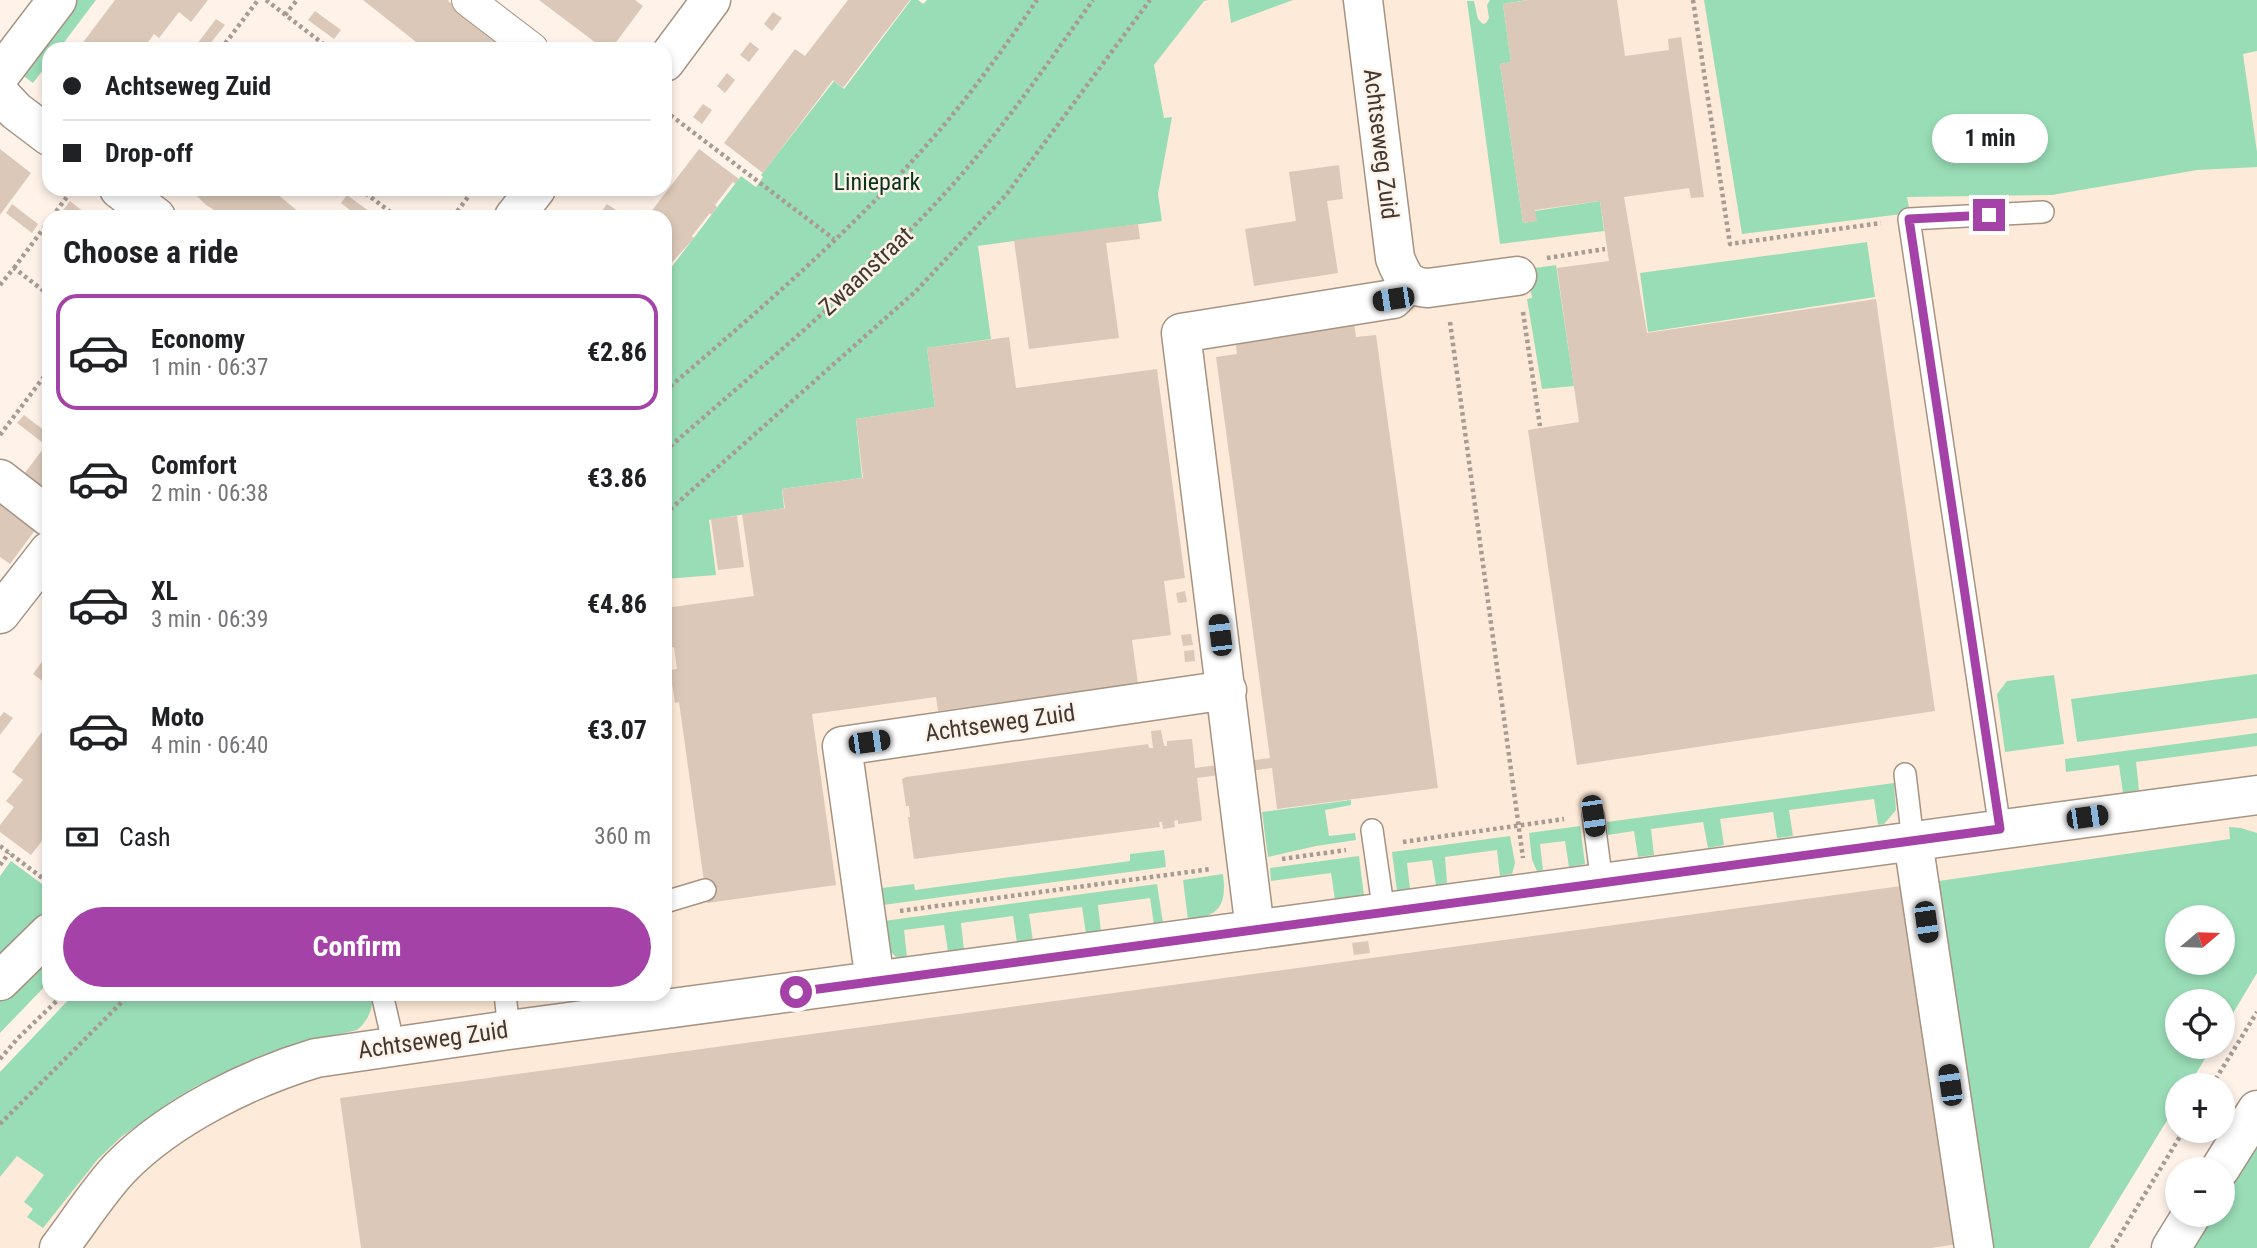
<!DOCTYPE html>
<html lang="en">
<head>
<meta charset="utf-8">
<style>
	:root { --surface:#fff; --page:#f6f6f6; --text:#202124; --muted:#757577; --line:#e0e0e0; --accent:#a442a8 }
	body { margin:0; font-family:"Roboto Condensed",sans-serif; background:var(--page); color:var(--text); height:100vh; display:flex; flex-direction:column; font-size:26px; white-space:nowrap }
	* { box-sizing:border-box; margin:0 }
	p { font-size:23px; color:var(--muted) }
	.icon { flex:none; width:38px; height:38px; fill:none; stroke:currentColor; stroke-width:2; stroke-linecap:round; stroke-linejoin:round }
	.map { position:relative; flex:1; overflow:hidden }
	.sheet { position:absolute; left:42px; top:210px; width:630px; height:791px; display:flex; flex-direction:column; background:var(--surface); border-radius:21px; box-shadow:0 4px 10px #0003 }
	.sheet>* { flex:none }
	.guide { position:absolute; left:42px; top:42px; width:630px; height:154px; border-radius:21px; box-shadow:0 4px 10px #0003; display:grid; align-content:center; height:154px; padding:0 21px; background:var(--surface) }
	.needle { width:46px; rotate:71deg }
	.controls { position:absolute; left:2165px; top:905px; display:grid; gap:14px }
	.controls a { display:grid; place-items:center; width:70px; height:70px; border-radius:50%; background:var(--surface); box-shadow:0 4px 10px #0003; font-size:35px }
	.end { position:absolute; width:32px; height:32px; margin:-16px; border:9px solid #a442a8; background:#fff; box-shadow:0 0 0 4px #fff }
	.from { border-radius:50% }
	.bubble { position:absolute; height:49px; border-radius:24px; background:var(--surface); box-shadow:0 4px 10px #0003; font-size:23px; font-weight:700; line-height:49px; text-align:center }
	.car { position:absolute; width:21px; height:42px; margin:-21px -10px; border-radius:9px; box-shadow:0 0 5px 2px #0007; background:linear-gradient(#222 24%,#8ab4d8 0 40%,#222 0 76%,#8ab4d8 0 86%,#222 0) }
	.guide b { display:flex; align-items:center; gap:24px; height:66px; font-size:26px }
	.guide b+b { border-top:2px solid var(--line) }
	.guide i { width:18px; height:18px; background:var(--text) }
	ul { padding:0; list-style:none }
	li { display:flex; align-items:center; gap:21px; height:116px; margin:0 14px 10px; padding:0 7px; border:4px solid transparent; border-radius:21px }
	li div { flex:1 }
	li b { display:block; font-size:26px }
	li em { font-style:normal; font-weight:700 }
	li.selected { border-color:var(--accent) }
	li>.icon { width:63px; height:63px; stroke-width:1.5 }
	h2 { padding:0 21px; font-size:32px; line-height:84px }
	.pay { display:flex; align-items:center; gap:18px; height:77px; padding:0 21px; font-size:26px }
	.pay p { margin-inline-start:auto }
	.primary-button { display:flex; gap:14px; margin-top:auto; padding:14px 21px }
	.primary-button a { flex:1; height:80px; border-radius:42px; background:var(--accent); color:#fff; font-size:28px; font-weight:700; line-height:80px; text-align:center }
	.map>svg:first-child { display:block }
</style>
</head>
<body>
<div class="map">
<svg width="2257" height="1248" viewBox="0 0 2257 1248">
	<rect width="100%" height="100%" fill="#fff3e9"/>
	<path fill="#feead8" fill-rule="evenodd" d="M1163,0H2257V973L2223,1030L2222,1001H2177V1046L2212,1047L2189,1085H2177V1104L2089,1248H0V1171L156,994H665V522ZM2177,917H2222V962H2177Z"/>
	<path fill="#99ddb6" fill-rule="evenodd" d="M75,0H96L59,49H49V62L33,83L21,74Z
		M911,0H918L923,4L927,0H1208L1204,1L1154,65L1164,118L1172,117L1158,194L1162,221L978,246L991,339L927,348L935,407L856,419L862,478L782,489L784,508L709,520L716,575L665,579V272L667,273L741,176L756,187L763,177L761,175L834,81L844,89Z
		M1228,0H1293L1231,23Z
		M1490,0H1528L1503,4L1511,62L1500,64L1523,223L1536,221L1535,211L1600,201L1604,231L1500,244L1467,1H1474L1478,19L1483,24L1486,23L1489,18L1487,5Z
		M1704,0H2257V51L2243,54L2257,152V167L2197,170L2052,195L1907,197L1910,213L1742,234Z
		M1867,242L1875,297L1648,332L1640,273Z
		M1556,265L1574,386L1542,389L1527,299L1532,298L1528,269Z
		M2257,674V718L2077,742L2071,699Z
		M2054,675L2064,744L2005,752L1997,694L2007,681Z
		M2257,733V746L2136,762L2139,790L2123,793L2119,765L2066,772L2065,759Z
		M1894,783L1896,810L1884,824L1878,825L1874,799L1789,810L1793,836L1777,838L1773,812L1720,819L1724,845L1708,848L1703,822L1651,829L1654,855L1638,857L1634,831L1608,835L1607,822Z
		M1351,800V805L1325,810L1329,836L1355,833L1356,840L1316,846L1268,857L1262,812Z
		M1580,826L1585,864L1569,867L1565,841L1540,844L1543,870L1537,871L1532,860L1529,833Z
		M2229,827L2241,828L2257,833V973L2223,1030L2222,1001H2177V1046L2212,1047L2189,1085H2177V1104L2089,1248H1988L1939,881L2230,839ZM2177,917H2222V962H2177Z
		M1510,836L1515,863L1512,874L1500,876L1497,850L1445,857L1447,883L1436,885L1432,860L1407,863L1410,889L1397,891L1392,852Z
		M1164,850L1166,867L883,905L882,888L914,884L915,890L1130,861V854Z
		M1359,856L1364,896L1335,900L1331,873L1271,881L1270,868Z
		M11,861L46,887L49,883V918L0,968V876Z
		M1223,874C1227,906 1219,916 1188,920L1183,880Z
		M1157,884L1163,923L1154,925L1150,898L1098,905L1101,932L1086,934L1082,907L1029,914L1033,941L1017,943L1013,916L961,923L964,950L948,952L944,925L904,930L907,957H896L889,950L884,921Z
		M49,944V982L0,1033V994Z
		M74,994H343L349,1001L358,994H372C374,1008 368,1021 357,1030L291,1046L249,1061L198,1085L173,1100L121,1137L98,1159L43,1228L27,1217L33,1209L24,1202L44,1175L17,1156L0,1177V1072Z
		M2257,1136V1248H2189L2209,1215L2222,1214L2223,1193Z"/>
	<path fill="#dbc8b8" d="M115,0H208L191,22L179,12L159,38L154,34L143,49H78Z
		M363,0H449L448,1L510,49H425Z
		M539,0H635L643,6L611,49H604Z
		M848,0H910L843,88L833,80L763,173L724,143L795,49L805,56Z
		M1529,0H1617L1625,56L1669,50L1668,39L1681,37L1704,197L1691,198L1689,188L1624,197L1647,333L1876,299L1935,711L1577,765L1528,430L1579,422L1557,268L1609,261L1600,201L1535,210L1537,221L1523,223L1500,64L1511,62L1503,4Z
		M315,11L341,30L334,39L308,20Z
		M773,12L782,18L772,31L764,24Z
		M216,19L225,25L206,49H203L197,44Z
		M750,42L759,49L749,62L740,55Z
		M727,73L735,80L725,93L717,86Z
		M703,104L712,110L702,124L693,117Z
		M0,149L31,173L0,215Z
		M699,149L739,179L735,184L733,182L715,205L717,207L715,210L711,215L710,213L692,236L694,238L668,267L670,268L667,273L665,272V217H647Z
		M1339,165L1343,199L1327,201L1338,273L1254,286L1245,229L1296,221L1289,172Z
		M186,189H271L305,217H226L206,205L193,192L192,194Z
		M347,195L373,214L371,217H359L341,203Z
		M70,201L90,217H58Z
		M12,204L38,224L32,233L6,213Z
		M607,204L616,210L611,217H597Z
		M1138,224L1140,239L1106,243L1119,338L1029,349L1014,240Z
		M1354,322L1356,337L1376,335L1438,788L1277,809L1272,768L1197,778L1202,820L1200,821L1178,824V820L1174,821L1175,827L1163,829L1162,822H1159L1160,827L914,859L908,817H910L909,806H906L902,779L906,777L1148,744L1149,748H1153L1151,731L1161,730L1164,746H1167V741L1192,739L1195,768L1270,758L1216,357L1237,354L1235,337Z
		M1009,337L1016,388L1157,369L1185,578L1164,581L1171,635L1132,640L1138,684L938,711L936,697L812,714L836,885L707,903L679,702L675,703L670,670L677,669L674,647L667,648L665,608L754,596L742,514L785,508L782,489L863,478L856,419L935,407L927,348Z
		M24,415L49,434L43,443L17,423Z
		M49,441V493L24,474Z
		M0,502L36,529L10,564L0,557Z
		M737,516L744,567L718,570L711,519Z
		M1185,591L1187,602L1178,603L1176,593Z
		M1191,634L1193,645L1183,646L1181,635Z
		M1194,650L1195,661L1185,662L1184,651Z
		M49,652V686L33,674Z
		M4,712L13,718L0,735V717Z
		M44,729L49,733V832L31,855L0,832V825L14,807L6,801L23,780L12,772Z
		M1916,884L1965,1243L1931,1248H361L340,1098Z
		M1368,941L1370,953L1354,955L1352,943Z"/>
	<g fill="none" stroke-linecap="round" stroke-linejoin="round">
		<defs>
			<path id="service" d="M1905,774L1913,841
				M1593,815L1602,883
				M2000,829L1909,219L2043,212
				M1372,830L1384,913
				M665,902L705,890
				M382,994L394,1046
				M505,994L509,1030"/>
			<path id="pedestrian" d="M468,0L532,49"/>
			<path id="minor" d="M1363,0L1395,258C1402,276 1407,287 1428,288L1517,276
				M665,62L711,0
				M0,75L57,0
				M0,94L16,111L49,136
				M119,189L156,217
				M514,217L536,189
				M0,479L49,517
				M0,614L49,551
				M1913,841L1974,1248
				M1255,930L1181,333L1393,299L1409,283
				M0,981L49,933
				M875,981L842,746L1227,690
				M59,1248C79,1222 98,1191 121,1167C170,1117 249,1078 316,1058L509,1030L2257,795"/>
			<path id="tertiary" d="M2220,1169L2257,1110
				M2171,1248L2192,1214"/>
		</defs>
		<use href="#service" stroke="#a59383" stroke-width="24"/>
		<use href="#pedestrian" stroke="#a59383" stroke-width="34"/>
		<use href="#minor" stroke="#a59383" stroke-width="41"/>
		<use href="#tertiary" stroke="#a59383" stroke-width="41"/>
		<path stroke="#a79c94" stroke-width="4.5" stroke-dasharray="3.5 3.5" stroke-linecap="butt" d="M266,0L330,49
			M1693,0L1730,244L1881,223
			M285,15L297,0
			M221,49L258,0
			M665,111L834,239
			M360,189L397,217
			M52,217L72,190
			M453,217L474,189
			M1547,258L1605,249
			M14,268L49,221
			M0,285L14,268L49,295
			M1523,312L1540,426
			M1450,322L1523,858
			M665,391C757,312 851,232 931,140C970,96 1004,48 1037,0
			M0,435L49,370
			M665,451C757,370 853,292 936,203C995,140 1043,70 1093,0
			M665,514L916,291L1006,195L1150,0
			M1403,842L1564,819
			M0,846L49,883
			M1282,859L1346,850
			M0,865L9,853
			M43,878L49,870
			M900,911L1211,869
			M0,1059L18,1038L64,994
			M2212,1085L2257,1012
			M0,1124L130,994
			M2112,1248L2184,1130"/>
		<use href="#service" stroke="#fff" stroke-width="21"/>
		<use href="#pedestrian" stroke="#fff" stroke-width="32"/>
		<use href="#minor" stroke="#fff" stroke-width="38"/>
		<use href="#tertiary" stroke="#fff" stroke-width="38"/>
	</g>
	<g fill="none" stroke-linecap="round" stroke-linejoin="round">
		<path stroke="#a442a8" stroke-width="9" d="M796,992L2000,829L1909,219L1989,215"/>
	</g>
	<g text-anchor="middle" stroke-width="5" stroke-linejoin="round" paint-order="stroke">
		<g font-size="24" fill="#403832" stroke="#fff3e9">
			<text transform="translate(1381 144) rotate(83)" y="8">Achtseweg Zuid</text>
			<text transform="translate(866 271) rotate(-43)" y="8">Zwaanstraat</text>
			<text transform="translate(1000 723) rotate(-8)" y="8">Achtseweg Zuid</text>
			<text transform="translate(433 1040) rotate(-8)" y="8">Achtseweg Zuid</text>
		</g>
		<g font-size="24" fill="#093420" stroke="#fff3e9">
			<text x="877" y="190">Liniepark</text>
		</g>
	</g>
</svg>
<div class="controls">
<a><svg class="needle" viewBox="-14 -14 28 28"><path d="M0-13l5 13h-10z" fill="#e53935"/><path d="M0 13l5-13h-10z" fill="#757577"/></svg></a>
<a><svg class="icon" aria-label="locate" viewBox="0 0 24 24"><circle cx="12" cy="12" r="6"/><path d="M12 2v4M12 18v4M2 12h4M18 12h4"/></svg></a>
<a>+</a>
<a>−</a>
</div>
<i class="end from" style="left:796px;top:992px"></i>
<i class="end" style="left:1989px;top:215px"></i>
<div class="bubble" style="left:1932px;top:114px;width:116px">1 min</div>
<i class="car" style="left:1393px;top:299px;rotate:261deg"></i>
<i class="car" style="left:1220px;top:635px;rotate:353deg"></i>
<i class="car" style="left:869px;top:742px;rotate:82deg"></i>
<i class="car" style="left:1593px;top:816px;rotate:172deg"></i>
<i class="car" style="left:2087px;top:817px;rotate:82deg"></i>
<i class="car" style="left:1926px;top:922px;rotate:172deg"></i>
<i class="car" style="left:1950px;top:1085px;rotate:352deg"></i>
<div class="guide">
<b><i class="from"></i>Achtseweg Zuid</b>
<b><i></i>Drop-off</b>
</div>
<section class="sheet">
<h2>Choose a ride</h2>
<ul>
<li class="selected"><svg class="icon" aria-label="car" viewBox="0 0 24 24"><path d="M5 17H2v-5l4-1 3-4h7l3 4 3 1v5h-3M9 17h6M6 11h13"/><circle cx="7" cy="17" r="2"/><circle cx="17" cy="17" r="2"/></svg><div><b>Economy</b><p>1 min · 06:37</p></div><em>€2.86</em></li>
<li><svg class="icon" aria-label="car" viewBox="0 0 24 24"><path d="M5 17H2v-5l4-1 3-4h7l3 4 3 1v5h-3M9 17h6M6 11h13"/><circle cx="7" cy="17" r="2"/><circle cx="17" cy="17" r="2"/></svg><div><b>Comfort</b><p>2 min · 06:38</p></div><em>€3.86</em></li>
<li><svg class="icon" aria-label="car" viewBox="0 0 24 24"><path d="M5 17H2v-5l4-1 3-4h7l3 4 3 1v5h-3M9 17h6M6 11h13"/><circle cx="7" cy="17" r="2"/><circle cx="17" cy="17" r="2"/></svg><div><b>XL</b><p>3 min · 06:39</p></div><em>€4.86</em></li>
<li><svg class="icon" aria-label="car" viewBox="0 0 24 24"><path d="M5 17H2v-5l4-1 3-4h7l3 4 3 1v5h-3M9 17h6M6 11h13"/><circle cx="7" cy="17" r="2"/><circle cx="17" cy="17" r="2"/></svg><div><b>Moto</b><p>4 min · 06:40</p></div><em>€3.07</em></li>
</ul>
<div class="pay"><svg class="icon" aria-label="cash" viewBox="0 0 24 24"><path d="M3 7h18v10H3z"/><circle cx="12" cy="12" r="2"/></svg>Cash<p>360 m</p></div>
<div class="primary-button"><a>Confirm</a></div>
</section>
</div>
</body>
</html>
